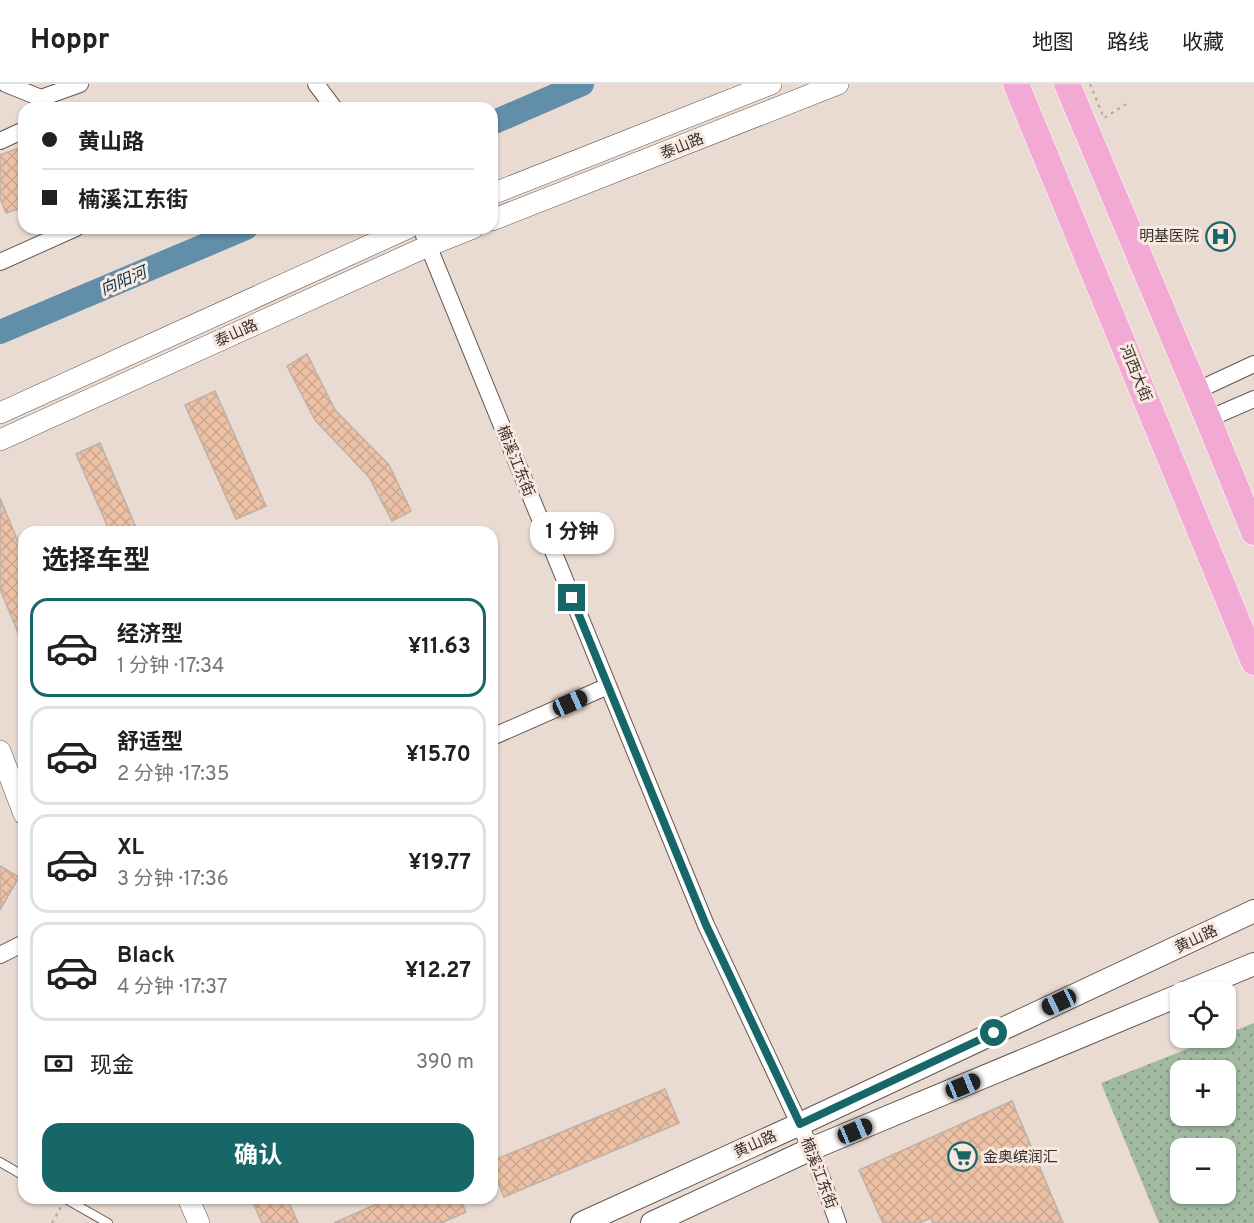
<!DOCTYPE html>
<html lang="zh">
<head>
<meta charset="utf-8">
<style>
	:root { --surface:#fff; --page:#f6f6f6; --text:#202124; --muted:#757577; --line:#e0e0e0; --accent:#186768 }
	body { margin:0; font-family:Overpass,"Noto Sans SC",sans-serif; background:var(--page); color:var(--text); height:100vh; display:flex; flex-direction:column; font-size:22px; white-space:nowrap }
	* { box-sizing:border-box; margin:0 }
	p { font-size:20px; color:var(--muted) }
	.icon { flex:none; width:33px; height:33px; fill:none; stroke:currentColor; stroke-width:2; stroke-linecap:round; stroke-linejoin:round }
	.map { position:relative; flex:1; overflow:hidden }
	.details { position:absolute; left:18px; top:442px; width:480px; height:678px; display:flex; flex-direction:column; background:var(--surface); border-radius:18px; box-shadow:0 2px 4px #0004 }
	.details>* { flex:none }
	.banner { position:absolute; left:18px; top:18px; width:480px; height:132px; border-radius:18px; box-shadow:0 2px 4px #0004; display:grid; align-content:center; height:132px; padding:0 24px; background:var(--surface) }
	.fabs { position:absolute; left:1170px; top:898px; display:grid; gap:12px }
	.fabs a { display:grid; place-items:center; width:66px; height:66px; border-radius:12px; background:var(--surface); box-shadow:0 2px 4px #0004; font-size:30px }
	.end { position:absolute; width:27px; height:27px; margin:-14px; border:8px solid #186768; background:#fff; box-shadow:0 0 0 3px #fff }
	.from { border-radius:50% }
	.bubble { position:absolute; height:42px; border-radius:18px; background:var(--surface); box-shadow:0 2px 4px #0004; font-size:20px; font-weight:700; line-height:42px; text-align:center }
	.car { position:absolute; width:18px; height:36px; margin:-18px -9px; border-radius:8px; box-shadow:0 0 4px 2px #0007; background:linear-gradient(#222 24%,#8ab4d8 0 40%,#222 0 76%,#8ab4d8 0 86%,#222 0) }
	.banner b { display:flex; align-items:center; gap:21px; height:57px; font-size:22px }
	.banner b+b { border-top:2px solid var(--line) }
	.banner i { width:15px; height:15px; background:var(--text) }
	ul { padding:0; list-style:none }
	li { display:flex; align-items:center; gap:18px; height:99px; margin:0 12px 9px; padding:0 12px; border:3px solid var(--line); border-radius:18px }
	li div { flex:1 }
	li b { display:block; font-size:22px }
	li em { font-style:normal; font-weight:700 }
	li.on { border-color:var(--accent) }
	li>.icon { width:54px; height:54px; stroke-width:1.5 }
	h2 { padding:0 24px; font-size:27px; line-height:72px }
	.pay { display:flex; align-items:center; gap:15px; height:66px; padding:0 24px; font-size:22px }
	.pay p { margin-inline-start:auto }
	.cta { display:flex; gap:12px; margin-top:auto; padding:12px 24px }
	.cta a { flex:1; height:69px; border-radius:18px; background:var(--accent); color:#fff; font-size:24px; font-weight:700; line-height:69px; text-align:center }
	header { display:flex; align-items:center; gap:36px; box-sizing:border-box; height:84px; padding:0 30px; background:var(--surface); border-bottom:2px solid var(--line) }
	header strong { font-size:28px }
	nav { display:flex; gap:33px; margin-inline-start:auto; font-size:21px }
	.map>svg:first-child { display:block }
</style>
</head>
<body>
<header>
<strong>Hoppr</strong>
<nav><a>地图</a><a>路线</a><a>收藏</a></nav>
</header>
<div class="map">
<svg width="1254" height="1139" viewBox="0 0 1254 1139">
	<defs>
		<pattern id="grass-dots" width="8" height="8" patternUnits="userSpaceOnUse" patternTransform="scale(1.5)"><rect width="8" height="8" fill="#a0b99f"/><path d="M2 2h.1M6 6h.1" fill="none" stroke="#839782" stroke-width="1.8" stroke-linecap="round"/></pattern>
		<pattern id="building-cross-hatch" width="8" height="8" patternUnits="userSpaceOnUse" patternTransform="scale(1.5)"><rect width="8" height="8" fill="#ecc1a5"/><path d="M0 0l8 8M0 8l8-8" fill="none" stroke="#cba68e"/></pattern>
	</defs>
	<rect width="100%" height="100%" fill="#eadbd2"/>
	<path fill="url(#grass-dots)" fill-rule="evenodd" d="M1254,939V1139H1159L1101,999L1215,954H1226V950ZM1180,987H1226V1032H1180ZM1180,1065H1226V1110H1180Z"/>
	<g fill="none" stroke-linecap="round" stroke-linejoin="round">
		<path stroke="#618ea8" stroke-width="24" d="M492,39L582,0
			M0,248L246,144"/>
	</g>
	<path fill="url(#building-cross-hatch)" stroke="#bfb0a7" stroke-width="1.5" d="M24,62V123L6,129L0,114V71Z
		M307,270L335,326L389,381L411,427L392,437L369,393L315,336L287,282Z
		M215,307L266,422L236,435L185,321Z
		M100,359L138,448H110L76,370Z
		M0,414L24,472V563L0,505Z
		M0,782L19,793L0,826Z
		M665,1005L679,1039L504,1113L492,1084V1077Z
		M1012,1017L1063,1139H933L931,1134L919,1139H883L859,1086Z
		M251,1114H287L298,1139H262Z
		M390,1114H460L466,1128L441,1139H334Z"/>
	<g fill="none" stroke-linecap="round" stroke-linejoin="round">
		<defs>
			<path id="service" d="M0,1078L24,1092
				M64,1114L108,1139"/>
			<path id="minor" d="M6,0L41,14L80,0
				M316,0L334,24
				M0,57L24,46
				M421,144L706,841L811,1065L838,1139
				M0,178L76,144
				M1196,307L1254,280
				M1208,335L1254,315
				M492,653L608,602
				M0,871L24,859"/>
			<path id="tertiary" d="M492,110L771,0
				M492,136L838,0
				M0,329L408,144
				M0,356L428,162L473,144
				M0,667L24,730
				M188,1114L199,1139"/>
			<path id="secondary" d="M1184,909L1254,880
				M582,1139L800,1040L1254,827
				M652,1139L811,1065L1180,911"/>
			<path id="primary" d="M1016,0L1254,578
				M1067,0L1208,335L1254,448"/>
		</defs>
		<use href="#service" stroke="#63574e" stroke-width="10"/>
		<use href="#minor" stroke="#63574e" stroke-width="18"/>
		<use href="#tertiary" stroke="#63574e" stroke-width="22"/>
		<use href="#secondary" stroke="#63574e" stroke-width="24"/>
		<use href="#primary" stroke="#fff" stroke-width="27"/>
		<path stroke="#b2a69f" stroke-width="2" stroke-dasharray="3 4.5" stroke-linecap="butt" d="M1090,0L1104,34L1126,20
			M52,1139L61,1123"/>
		<use href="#service" stroke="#fff" stroke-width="8"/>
		<use href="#minor" stroke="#fff" stroke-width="16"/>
		<use href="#tertiary" stroke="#fff" stroke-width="21"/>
		<use href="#secondary" stroke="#fff" stroke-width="22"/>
		<use href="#primary" stroke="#f2aad5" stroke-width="26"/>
	</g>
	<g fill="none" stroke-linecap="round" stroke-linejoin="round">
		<path stroke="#186768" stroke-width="8" d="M572,514L706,841L800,1040L994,949"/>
	</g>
	<defs>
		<symbol id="hospital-ring" viewBox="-11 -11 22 22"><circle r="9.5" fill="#f8e8df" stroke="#186768" stroke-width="1.5"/><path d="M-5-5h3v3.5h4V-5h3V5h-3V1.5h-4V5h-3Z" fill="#186768"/></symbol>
		<symbol id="supermarket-ring" viewBox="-11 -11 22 22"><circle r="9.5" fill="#f8e8df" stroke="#186768" stroke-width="1.5"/><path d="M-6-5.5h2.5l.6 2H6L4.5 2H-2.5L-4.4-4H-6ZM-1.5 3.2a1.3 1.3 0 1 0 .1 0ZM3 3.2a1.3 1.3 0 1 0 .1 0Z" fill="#186768"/></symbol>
	</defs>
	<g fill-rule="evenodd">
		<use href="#hospital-ring" x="1204" y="136" width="33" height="33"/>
		<use href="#supermarket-ring" x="946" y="1056" width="33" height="33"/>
	</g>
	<g text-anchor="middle" stroke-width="6" stroke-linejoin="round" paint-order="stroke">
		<g font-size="15" fill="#37312d" stroke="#f8e8df">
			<text transform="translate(682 62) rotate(-22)" y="5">泰山路</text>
			<text transform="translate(236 249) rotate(-24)" y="5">泰山路</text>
			<text transform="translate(1136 289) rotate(68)" y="5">河西大街</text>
			<text transform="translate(516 377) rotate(68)" y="5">楠溪江东街</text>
			<text transform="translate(1196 855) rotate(-25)" y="5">黄山路</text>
			<text transform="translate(755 1060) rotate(-24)" y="5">黄山路</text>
			<text transform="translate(819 1089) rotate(69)" y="5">楠溪江东街</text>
		</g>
		<g font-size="15" fill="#37312d" stroke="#f8e8df" text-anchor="end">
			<text x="1199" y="157">明基医院</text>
			<text x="983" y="1078" text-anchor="start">金奥·缤润汇</text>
		</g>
		<g font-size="16" font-style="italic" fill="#0a3346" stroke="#f8e8df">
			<text transform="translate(123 196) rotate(-23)" y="6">向阳河</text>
		</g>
	</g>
</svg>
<div class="fabs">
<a><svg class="icon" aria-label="locate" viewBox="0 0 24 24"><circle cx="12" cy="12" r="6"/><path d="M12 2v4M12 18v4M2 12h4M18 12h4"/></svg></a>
<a>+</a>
<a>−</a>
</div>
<i class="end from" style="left:994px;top:949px"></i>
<i class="end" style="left:572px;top:514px"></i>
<div class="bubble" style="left:530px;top:428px;width:84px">1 分钟</div>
<i class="car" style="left:570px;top:619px;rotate:66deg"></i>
<i class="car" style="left:1059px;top:918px;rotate:245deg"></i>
<i class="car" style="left:963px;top:1002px;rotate:68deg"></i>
<i class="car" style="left:855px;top:1047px;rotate:67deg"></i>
<div class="banner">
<b><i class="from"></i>黄山路</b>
<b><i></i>楠溪江东街</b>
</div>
<section class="details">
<h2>选择车型</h2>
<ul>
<li class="on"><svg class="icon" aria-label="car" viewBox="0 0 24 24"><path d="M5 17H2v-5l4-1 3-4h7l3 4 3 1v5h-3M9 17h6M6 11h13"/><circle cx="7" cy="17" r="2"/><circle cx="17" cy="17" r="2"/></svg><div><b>经济型</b><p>1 分钟 · 17:34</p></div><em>¥11.63</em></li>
<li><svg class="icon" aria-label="car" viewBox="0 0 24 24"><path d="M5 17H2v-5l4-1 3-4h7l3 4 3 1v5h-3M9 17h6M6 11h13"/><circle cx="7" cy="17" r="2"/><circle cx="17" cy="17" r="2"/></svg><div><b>舒适型</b><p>2 分钟 · 17:35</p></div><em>¥15.70</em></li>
<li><svg class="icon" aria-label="car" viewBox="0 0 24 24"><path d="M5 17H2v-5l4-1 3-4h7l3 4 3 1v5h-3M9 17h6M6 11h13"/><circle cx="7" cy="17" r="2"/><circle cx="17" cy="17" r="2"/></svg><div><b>XL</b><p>3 分钟 · 17:36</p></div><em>¥19.77</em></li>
<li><svg class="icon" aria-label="car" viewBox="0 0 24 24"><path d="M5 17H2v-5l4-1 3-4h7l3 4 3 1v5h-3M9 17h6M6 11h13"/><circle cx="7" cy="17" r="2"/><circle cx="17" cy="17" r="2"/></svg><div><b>Black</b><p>4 分钟 · 17:37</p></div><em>¥12.27</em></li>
</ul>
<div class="pay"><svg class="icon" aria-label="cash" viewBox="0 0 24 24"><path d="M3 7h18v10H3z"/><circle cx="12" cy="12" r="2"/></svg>现金<p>390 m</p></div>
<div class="cta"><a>确认</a></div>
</section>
</div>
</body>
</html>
